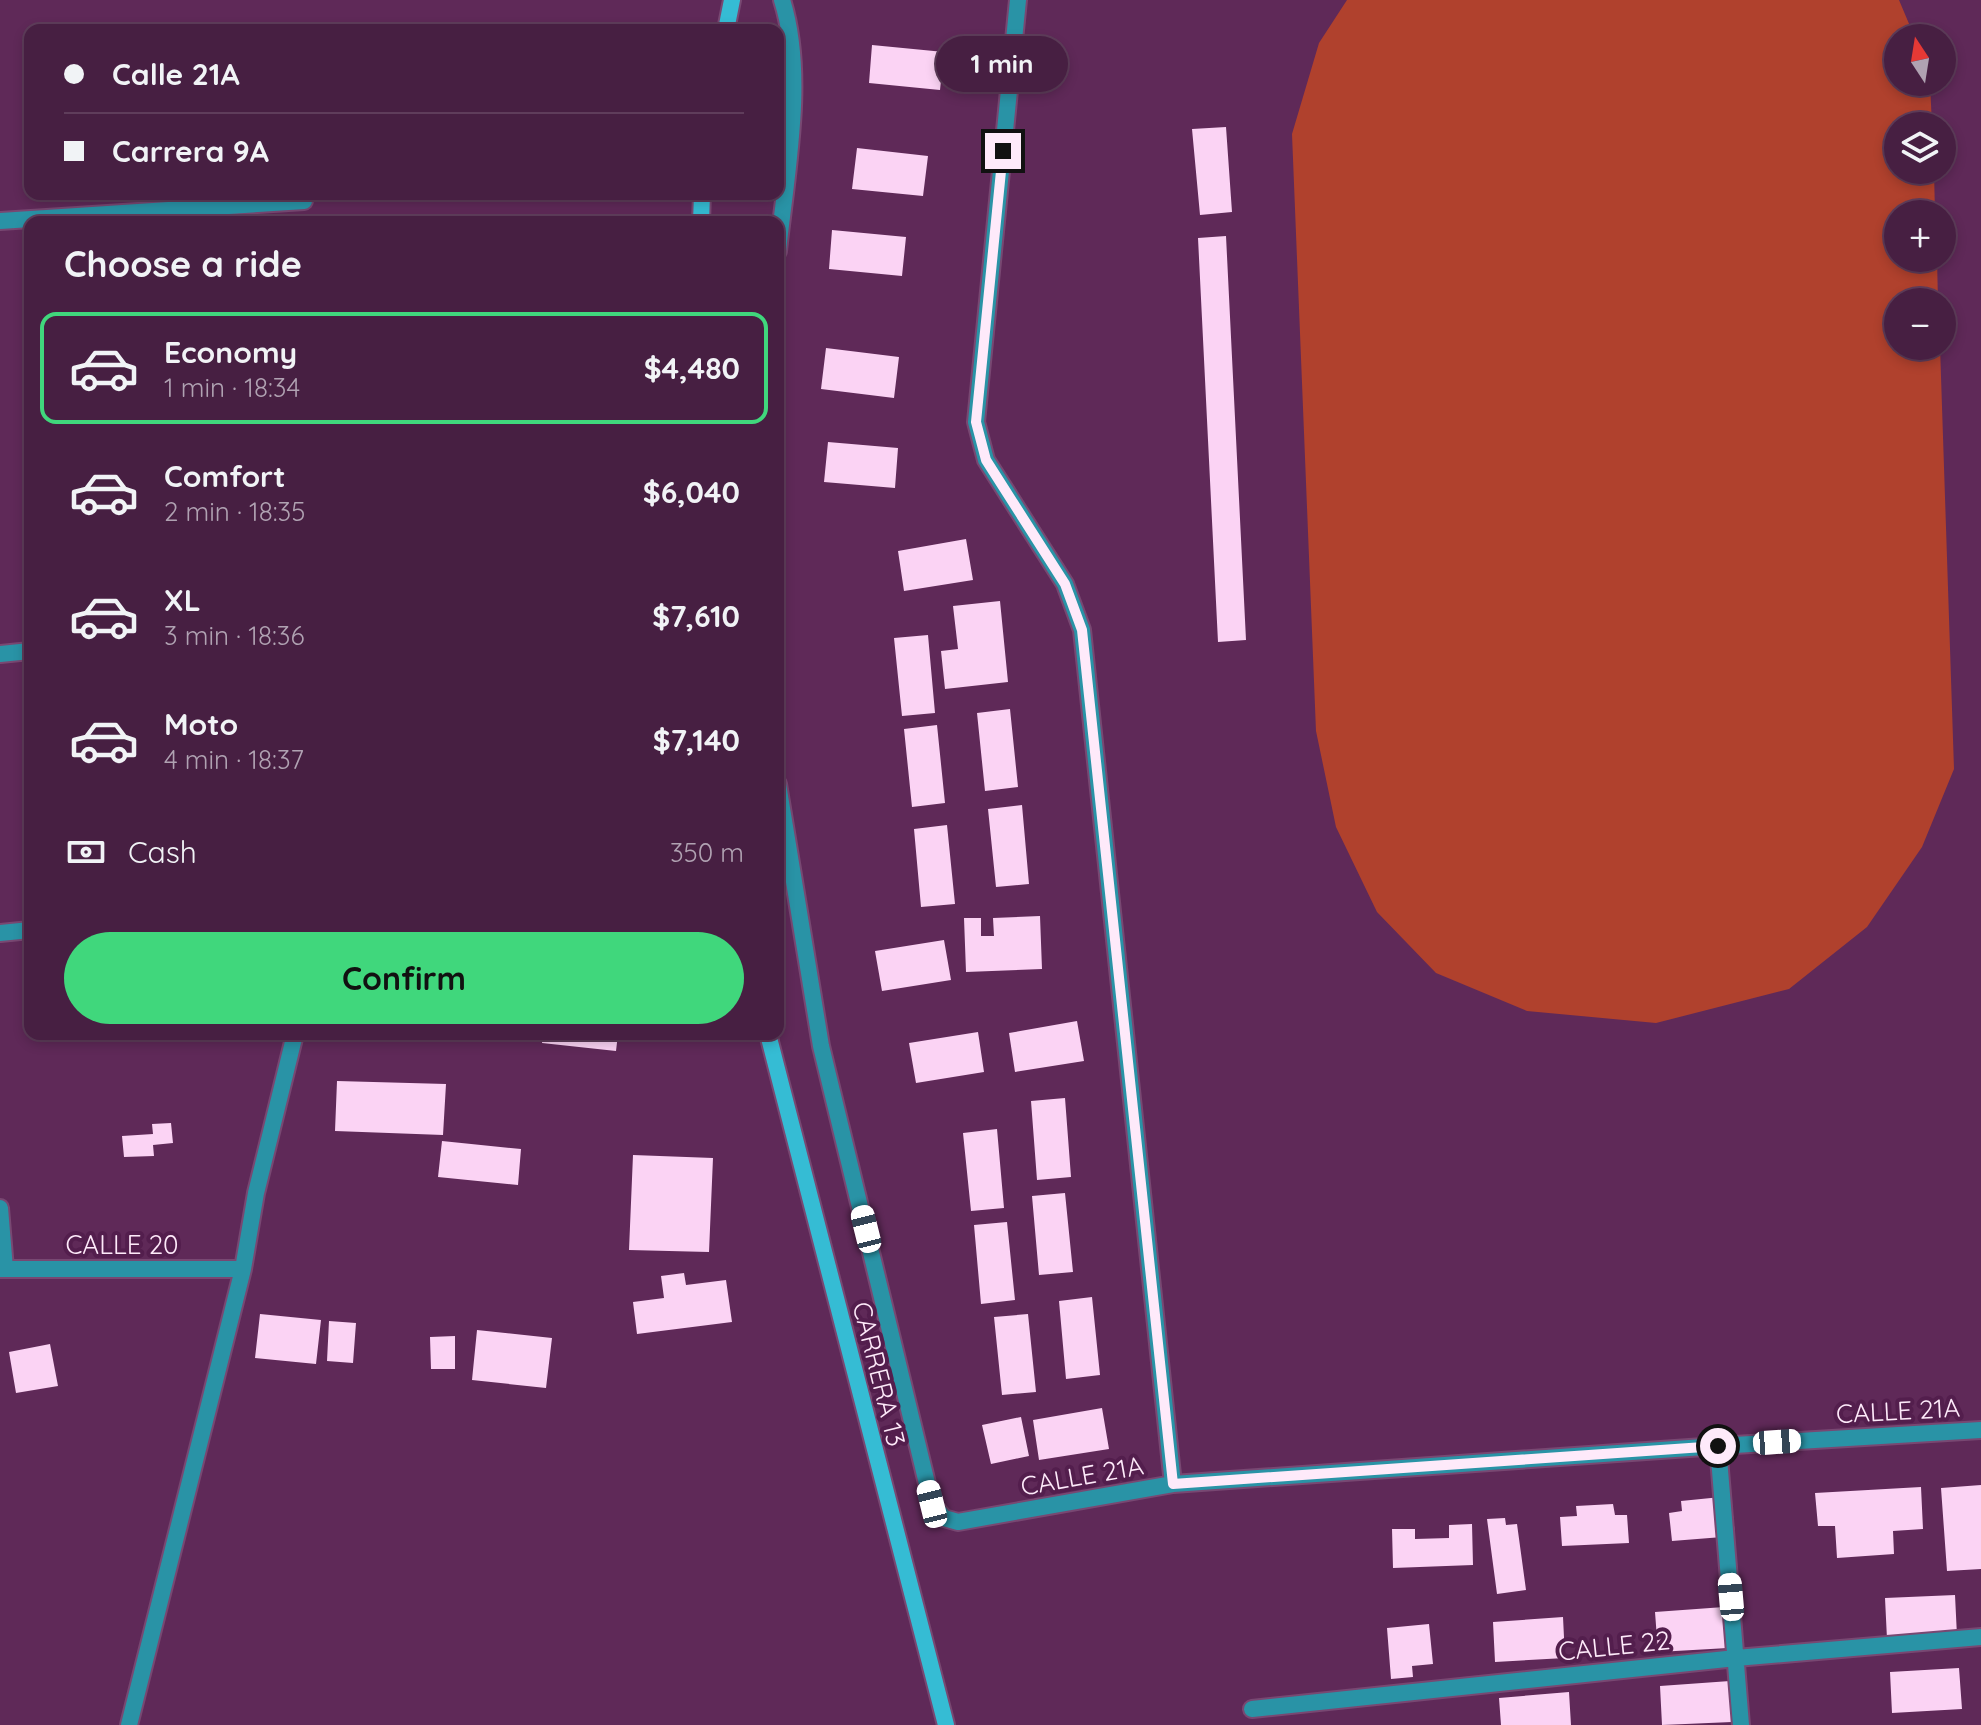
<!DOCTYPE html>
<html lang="en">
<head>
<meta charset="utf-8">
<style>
	:root { --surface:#471f42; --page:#4e2749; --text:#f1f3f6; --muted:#b0a2b2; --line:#5f3d5b; --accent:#40d77c }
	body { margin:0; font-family:Quicksand,sans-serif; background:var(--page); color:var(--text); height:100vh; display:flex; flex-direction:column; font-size:30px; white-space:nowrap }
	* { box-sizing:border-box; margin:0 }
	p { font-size:26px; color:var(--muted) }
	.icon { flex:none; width:44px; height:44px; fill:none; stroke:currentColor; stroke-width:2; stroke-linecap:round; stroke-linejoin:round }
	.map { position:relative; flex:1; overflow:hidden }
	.panel { position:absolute; left:24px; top:216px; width:760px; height:824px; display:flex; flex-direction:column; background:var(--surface); border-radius:16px; box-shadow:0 4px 12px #0003,0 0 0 2px var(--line) }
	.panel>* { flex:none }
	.top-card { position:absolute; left:24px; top:24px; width:760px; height:176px; border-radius:16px; box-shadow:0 4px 12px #0003,0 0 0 2px var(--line); display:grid; align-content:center; height:176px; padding:0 40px; background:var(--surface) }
	.needle { width:52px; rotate:348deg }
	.fabs { position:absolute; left:1884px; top:24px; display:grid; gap:16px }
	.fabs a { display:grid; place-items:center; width:72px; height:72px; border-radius:50%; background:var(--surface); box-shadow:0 4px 12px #0003,0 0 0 2px var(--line); font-size:40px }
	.end { position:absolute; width:36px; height:36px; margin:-18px; border:10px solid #feeafa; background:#111; box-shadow:0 0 0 4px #111 }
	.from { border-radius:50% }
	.bubble { position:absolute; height:56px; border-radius:28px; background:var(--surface); box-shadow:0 4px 12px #0003,0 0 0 2px var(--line); font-size:26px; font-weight:700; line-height:56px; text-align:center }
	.car { position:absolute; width:24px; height:48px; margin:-24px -12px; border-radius:10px; box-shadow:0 0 6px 2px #0007; background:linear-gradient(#fff 24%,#345 0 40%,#fff 0 76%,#345 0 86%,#fff 0) }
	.top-card b { display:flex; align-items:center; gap:28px; height:76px; font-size:30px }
	.top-card b+b { border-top:2px solid var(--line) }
	.top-card i { width:20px; height:20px; background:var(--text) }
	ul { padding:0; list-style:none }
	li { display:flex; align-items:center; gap:24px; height:112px; margin:0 16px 12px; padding:0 24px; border:4px solid transparent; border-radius:16px }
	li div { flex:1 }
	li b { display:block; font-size:30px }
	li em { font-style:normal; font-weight:700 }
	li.active { border-color:var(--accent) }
	li>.icon { width:72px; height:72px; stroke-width:1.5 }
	h2 { padding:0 40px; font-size:36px; line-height:96px }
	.pay { display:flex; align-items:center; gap:20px; height:88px; padding:0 40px; font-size:30px }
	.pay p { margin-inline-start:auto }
	.cta { display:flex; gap:16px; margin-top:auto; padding:16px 40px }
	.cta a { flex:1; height:92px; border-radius:48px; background:var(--accent); color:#111; font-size:32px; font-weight:700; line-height:92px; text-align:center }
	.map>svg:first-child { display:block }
</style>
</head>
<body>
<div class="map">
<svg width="1981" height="1725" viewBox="0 0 1981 1725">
	<rect width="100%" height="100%" fill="#5f2958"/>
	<path fill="#b0412d" d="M1347,0H1899L1915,38H1898V82H1930L1932,126H1898V170H1934L1935,214H1898V258H1937L1938,302H1898V346H1940L1954,769L1922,847L1867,927L1789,989L1656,1023L1527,1011L1436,973L1377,912L1336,827L1316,731L1292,134L1319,43Z"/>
	<path fill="#fbd3f4" d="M872,45L944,52L940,90L869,83Z
		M1226,127L1232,212L1200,215L1192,129Z
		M857,148L928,156L923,196L852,189Z
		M832,230L906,237L902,276L829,269Z
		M1226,236L1246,640L1218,642L1198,238Z
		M826,348L899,357L894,398L821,389Z
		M828,442L898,448L895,488L824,482Z
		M966,539L973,580L904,591L898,551Z
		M1000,601L1008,682L945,689L941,651L958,649L953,606Z
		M928,635L935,713L902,716L894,638Z
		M1010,709L1018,787L985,791L977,713Z
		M937,725L945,803L912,807L904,729Z
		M1022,805L1029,884L996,887L988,809Z
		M947,825L955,904L921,907L914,829Z
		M1040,916L1042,969L966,972L964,918H981V936H994L993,918Z
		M944,940L951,980L882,991L875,951Z
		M1077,1021L1084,1061L1015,1072L1009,1033Z
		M978,1032L984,1072L916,1083L909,1043Z
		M543,1034H618L616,1051L542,1043Z
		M337,1081L446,1084L443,1135L335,1131Z
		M1065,1098L1071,1177L1037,1180L1031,1101Z
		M171,1123L173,1143L153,1145L154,1156L124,1157L122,1136L153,1134L152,1124Z
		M997,1129L1004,1208L971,1211L963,1133Z
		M442,1141L521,1149L518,1185L438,1177Z
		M633,1155L713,1158L709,1252L629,1250Z
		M1065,1193L1073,1272L1039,1275L1032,1196Z
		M1007,1222L1015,1300L981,1304L974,1225Z
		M684,1273L686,1285L726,1280L732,1322L637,1334L633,1302L664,1298L661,1276Z
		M1092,1297L1100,1375L1066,1379L1059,1301Z
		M260,1314L321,1320L316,1364L255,1358Z
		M1028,1314L1036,1392L1002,1395L994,1317Z
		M329,1321L356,1323L353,1363L327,1361Z
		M477,1330L552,1338L546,1388L472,1380Z
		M455,1336V1369H431L430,1337Z
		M50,1344L58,1386L16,1393L9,1352Z
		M1102,1408L1109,1449L1039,1460L1033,1420Z
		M1021,1417L1029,1456L991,1464L982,1425Z
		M1981,1485V1569L1947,1571L1941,1488Z
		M1921,1487L1923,1529L1893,1531L1894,1554L1837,1558L1835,1526H1818L1815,1493Z
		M1721,1497L1722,1506L1732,1505L1735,1536L1672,1541L1669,1513L1682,1511L1681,1501Z
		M1613,1504L1615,1515H1627L1629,1543L1562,1546L1560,1517L1577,1516L1576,1506Z
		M1505,1518L1506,1525L1517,1524L1526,1590L1497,1594L1487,1519Z
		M1472,1524L1473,1565L1393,1568L1392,1529H1415V1539L1449,1538V1525Z
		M1955,1595L1957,1636L1887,1639L1885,1598Z
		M1724,1607L1728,1648L1658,1652L1655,1612Z
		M1563,1617L1565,1658L1495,1662L1493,1622Z
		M1429,1624L1433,1664L1412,1666L1413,1677L1391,1679L1387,1628Z
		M1959,1668L1962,1709L1892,1713L1890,1672Z
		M1730,1681L1732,1722L1662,1725L1660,1686Z
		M1569,1692L1571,1725H1501L1499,1698Z"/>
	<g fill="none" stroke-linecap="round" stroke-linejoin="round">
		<defs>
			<path id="street" d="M1018,0L976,422L986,460L1065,584L1082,630L1173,1484
				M0,221L304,201
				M778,251C786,174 806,75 782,0
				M0,654L30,651
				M778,784L821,1046L932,1504L944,1518L958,1522L1173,1484L1718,1446L1981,1430
				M0,933L30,930
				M0,1208L5,1269
				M0,1269H243
				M1718,1446L1741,1725
				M1252,1709L1736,1658L1981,1637
				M129,1725L243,1269L256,1193L295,1034"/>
			<path id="secondary" d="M726,30L732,0
				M701,222L702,194
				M768,1034L946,1725"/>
		</defs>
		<use href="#street" stroke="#784872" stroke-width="20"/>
		<use href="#secondary" stroke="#784872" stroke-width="20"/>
		<use href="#street" stroke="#2993a6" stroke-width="16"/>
		<use href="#secondary" stroke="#35bcd4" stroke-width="16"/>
	</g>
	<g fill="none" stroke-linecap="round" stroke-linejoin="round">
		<path stroke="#feeafa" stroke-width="10" d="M1003,151L976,422L986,460L1065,584L1082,630L1173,1484L1718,1446"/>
	</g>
	<g text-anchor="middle" stroke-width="8" stroke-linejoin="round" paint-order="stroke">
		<g font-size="26" fill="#feeafa" stroke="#531e4d">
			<text x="122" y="1254">CALLE 20</text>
			<text transform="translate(879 1374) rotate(76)" y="9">CARRERA 13</text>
			<text transform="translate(1898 1411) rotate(-3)" y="9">CALLE 21A</text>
			<text transform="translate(1082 1476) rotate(-10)" y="9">CALLE 21A</text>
			<text transform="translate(1614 1646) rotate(-6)" y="9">CALLE 22</text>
		</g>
	</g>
</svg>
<div class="fabs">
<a><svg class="needle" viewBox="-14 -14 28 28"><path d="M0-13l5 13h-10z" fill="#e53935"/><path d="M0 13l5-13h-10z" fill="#b0a2b2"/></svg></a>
<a><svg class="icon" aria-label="layers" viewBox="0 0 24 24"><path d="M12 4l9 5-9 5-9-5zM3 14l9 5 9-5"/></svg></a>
<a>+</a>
<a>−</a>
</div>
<i class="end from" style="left:1718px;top:1446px"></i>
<i class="end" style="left:1003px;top:151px"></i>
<div class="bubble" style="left:936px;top:36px;width:132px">1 min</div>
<i class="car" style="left:866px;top:1229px;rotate:346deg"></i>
<i class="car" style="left:1777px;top:1442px;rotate:86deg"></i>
<i class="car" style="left:932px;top:1504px;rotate:346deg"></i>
<i class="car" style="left:1731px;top:1597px;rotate:355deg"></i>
<div class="top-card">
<b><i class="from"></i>Calle 21A</b>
<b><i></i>Carrera 9A</b>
</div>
<section class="panel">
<h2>Choose a ride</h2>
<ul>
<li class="active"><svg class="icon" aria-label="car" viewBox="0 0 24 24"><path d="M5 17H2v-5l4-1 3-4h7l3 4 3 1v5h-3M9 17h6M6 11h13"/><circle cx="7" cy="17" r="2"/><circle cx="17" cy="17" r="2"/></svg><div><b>Economy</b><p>1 min · 18:34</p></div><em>$4,480</em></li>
<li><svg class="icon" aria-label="car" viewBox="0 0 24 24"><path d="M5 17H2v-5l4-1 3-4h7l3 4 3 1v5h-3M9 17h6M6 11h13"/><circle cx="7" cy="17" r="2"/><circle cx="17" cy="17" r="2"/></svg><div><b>Comfort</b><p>2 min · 18:35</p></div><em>$6,040</em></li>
<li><svg class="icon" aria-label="car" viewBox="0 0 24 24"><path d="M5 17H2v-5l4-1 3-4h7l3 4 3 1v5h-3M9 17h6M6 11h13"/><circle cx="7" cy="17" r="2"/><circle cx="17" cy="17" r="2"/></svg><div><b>XL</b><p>3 min · 18:36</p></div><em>$7,610</em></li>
<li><svg class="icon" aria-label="car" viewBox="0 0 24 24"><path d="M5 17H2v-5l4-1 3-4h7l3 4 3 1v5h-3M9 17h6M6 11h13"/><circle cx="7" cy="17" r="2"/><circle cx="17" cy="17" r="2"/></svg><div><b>Moto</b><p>4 min · 18:37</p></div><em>$7,140</em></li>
</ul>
<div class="pay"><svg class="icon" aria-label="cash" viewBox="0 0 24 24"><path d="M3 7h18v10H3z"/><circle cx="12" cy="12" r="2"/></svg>Cash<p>350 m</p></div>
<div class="cta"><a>Confirm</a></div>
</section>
</div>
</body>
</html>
